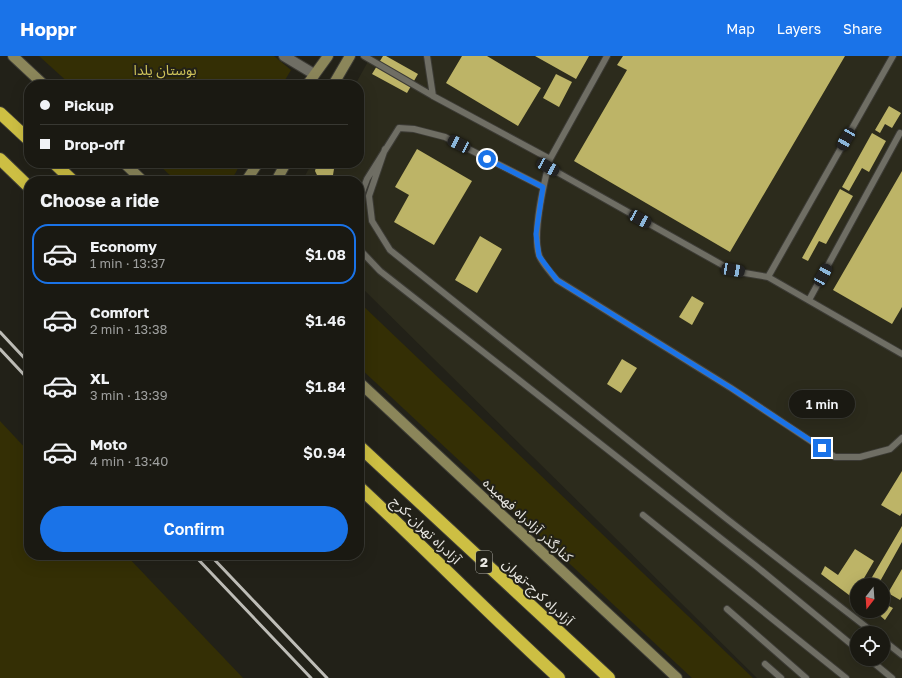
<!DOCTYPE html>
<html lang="en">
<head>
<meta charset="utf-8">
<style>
	:root { --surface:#1a1912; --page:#272620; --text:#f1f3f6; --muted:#9fa09f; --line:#383832; --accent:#1a73e8 }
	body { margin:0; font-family:"Golos Text","Noto Sans Arabic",sans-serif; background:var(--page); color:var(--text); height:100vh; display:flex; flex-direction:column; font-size:15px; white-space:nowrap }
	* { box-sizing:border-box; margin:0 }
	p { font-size:13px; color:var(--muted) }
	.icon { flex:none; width:22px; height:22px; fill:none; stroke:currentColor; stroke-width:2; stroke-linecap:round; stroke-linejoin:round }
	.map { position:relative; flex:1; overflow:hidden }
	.panel { position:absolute; left:24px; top:120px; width:340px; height:384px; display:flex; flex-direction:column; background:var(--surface); border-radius:16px; box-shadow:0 4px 16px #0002,0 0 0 1px var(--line) }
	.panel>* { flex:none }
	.hud { position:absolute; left:24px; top:24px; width:340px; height:88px; border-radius:16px; box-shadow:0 4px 16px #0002,0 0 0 1px var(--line); display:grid; align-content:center; height:88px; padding:0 16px; background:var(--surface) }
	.needle { width:26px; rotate:197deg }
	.buttons { position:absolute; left:850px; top:522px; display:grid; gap:8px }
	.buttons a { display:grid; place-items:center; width:40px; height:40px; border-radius:50%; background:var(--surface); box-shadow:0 4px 16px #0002,0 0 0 1px var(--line); font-size:20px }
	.end { position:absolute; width:18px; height:18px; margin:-9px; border:5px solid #1a73e8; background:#fff; box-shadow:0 0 0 2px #fff }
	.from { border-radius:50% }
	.bubble { position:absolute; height:28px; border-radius:14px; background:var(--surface); box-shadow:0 4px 16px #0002,0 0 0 1px var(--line); font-size:13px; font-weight:600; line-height:28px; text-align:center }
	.car { position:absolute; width:12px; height:24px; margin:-12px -6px; border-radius:5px; box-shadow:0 0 3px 1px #0007; background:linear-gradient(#222 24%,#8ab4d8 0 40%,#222 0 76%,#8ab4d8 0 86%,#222 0) }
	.hud b { display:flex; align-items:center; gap:14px; height:38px; font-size:15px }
	.hud b+b { border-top:1px solid var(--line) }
	.hud i { width:10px; height:10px; background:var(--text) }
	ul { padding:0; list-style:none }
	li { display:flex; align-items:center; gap:12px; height:60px; margin:0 8px 6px; padding:0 8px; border:2px solid transparent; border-radius:16px }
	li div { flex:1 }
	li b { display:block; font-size:15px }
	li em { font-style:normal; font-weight:600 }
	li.current { border-color:var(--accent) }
	li>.icon { width:36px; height:36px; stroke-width:1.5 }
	h2 { padding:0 16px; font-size:18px; line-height:48px }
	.button { display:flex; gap:8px; margin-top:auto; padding:8px 16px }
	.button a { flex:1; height:46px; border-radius:24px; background:var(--accent); color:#fff; font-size:16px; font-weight:600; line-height:46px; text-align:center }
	header { display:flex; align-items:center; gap:24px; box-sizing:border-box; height:56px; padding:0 20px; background:var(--accent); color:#fff }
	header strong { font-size:19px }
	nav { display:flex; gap:22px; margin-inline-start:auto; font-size:14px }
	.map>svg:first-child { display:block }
</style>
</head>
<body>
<header>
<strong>Hoppr</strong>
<nav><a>Map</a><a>Layers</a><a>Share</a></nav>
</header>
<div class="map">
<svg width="902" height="622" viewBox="0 0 902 622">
	<rect width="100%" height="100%" fill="#222118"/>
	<path fill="#2c2b1c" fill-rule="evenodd" d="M371,0H902V622H757L359,229V125H302L312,107H359V29H355ZM857,529H883V555H857ZM857,577H883V603H857Z"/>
	<path fill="#342f05" d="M39,0H274L291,14L282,29H71Z
		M157,107H241L231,125H176Z
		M359,246L753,622H692L359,311Z
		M0,365L29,396V499H126L243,622H0Z"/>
	<path fill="#bdb467" d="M383,0H386L418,18L407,37L372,18Z
		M462,0H487L541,32L518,70L446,27Z
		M535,0H589L576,23Z
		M623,0H845L730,196L574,105L627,14L617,9Z
		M556,18L572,26L559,51L543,42Z
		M889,50L901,57L892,72L885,68L880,77L875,74Z
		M872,77L886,85L869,116L862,112L849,135L842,131Z
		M417,93L472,125L434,189L394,166L409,139L395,131Z
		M317,107H332L334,113L333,119L330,122L324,123L318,121L315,115Z
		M902,115V251L892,268L833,234Z
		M840,133L853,140L826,188L819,185L808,205L802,202Z
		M480,180L502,193L477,237L455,224Z
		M692,240L704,247L692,269L679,261Z
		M622,303L637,312L621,337L607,328Z
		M902,415V457L900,460L881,449Z
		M902,470V486L878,529H869L868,528Z
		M855,493L874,505L860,529H857V535L853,542L821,518L825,510L838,519Z
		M902,513V541L900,544L888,537Z
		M883,547L893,552L885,564L875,555H883Z"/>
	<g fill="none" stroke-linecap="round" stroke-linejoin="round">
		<defs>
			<path id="lane" d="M364,0L433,40L550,103C544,127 532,176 539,199C541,206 552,218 557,224L731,332L835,401H860L890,393L902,382
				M427,0L433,40
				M893,0L768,221L902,298
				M385,93L369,140L372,165L390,194L727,463L874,577
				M550,103L607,0
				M548,111L733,215L768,221
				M359,144L367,123L399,72L414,73L445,81L543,131
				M359,191L362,196L380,215L756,510L857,593
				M809,244L900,77
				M643,459L846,622
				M727,553L806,622
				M883,584L902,599
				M869,603L892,622
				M765,608L781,622"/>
			<path id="street" d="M284,0L314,18"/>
			<path id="secondary" d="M13,0L44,29
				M307,29L328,0
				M333,29L350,0
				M124,107L143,125
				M246,125L258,107
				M276,125L286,107
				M359,326L677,622"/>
			<path id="highway" d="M0,57L29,84
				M0,103L29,131
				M54,107L73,125
				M359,390L609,622
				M359,431C427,494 491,560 559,622"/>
		</defs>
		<use href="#lane" stroke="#3c3b35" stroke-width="8"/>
		<use href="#street" stroke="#3c3b35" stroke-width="12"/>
		<use href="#secondary" stroke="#3c3b35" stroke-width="12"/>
		<use href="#highway" stroke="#3c3b35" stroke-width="14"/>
		<use href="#lane" stroke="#6f6e64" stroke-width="6"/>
		<use href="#street" stroke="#6f6e64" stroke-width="10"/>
		<use href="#secondary" stroke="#8b865a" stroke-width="10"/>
		<use href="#highway" stroke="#cdbf43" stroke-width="12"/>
		<path stroke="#bebdb7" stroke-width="3" d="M0,276L29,307
			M0,293L29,324
			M194,499L311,622
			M210,499L327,622"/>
	</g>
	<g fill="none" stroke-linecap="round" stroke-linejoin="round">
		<path stroke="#1a73e8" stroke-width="5" d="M487,103L543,131L536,178L539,200L557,224L731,332L822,392"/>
	</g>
	<g text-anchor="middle" stroke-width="4" stroke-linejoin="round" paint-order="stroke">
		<rect fill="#222118" stroke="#adaca5" stroke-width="1" x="476" y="495" width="16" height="22" rx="3"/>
		<g font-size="13" font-weight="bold" fill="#e8e7e2">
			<text x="484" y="511">2</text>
		</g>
		<g font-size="14" fill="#d1c55a" stroke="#222118">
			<text x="165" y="19">بوستان یلدا</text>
		</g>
		<g font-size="14" fill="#e8e7e2" stroke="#222118">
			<text transform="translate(528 464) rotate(43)" y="5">کنارگذر آزادراه فهمیده</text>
			<text transform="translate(426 474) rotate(44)" y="5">آزادراه تهران-کرج</text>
			<text transform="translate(538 536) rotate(43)" y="5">آزادراه کرج-تهران</text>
		</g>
	</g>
</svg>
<div class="buttons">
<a><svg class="needle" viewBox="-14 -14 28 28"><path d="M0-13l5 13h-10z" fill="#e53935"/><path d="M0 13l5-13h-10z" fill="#9fa09f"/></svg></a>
<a><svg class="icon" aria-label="locate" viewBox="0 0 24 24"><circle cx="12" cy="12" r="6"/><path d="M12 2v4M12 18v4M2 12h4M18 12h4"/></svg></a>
</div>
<i class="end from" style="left:487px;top:103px"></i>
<i class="end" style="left:822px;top:392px"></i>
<div class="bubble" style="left:789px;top:334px;width:66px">1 min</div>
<i class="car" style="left:846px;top:83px;rotate:210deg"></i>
<i class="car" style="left:459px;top:88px;rotate:297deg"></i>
<i class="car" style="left:548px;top:111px;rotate:119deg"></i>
<i class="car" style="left:640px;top:163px;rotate:119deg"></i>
<i class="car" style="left:733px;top:214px;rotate:100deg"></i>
<i class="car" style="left:823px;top:219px;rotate:29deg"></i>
<div class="hud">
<b><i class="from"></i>Pickup</b>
<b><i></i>Drop-off</b>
</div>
<section class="panel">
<h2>Choose a ride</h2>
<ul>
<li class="current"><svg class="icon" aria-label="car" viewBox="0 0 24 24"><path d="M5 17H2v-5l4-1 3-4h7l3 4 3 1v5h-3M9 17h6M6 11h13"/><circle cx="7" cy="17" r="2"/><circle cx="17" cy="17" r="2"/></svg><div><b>Economy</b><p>1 min · 13:37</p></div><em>$1.08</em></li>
<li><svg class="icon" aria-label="car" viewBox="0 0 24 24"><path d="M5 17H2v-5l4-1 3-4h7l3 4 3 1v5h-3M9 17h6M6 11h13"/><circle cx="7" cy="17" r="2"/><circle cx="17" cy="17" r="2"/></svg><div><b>Comfort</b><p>2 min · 13:38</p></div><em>$1.46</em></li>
<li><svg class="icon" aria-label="car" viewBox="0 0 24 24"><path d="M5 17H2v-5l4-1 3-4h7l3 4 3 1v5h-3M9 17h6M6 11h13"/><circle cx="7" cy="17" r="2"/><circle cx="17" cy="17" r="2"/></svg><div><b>XL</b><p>3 min · 13:39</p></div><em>$1.84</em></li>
<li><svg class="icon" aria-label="car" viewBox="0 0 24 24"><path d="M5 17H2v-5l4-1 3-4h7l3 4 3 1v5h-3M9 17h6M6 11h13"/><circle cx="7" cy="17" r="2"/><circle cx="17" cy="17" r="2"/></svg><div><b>Moto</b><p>4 min · 13:40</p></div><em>$0.94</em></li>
</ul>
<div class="button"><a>Confirm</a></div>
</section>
</div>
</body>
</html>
